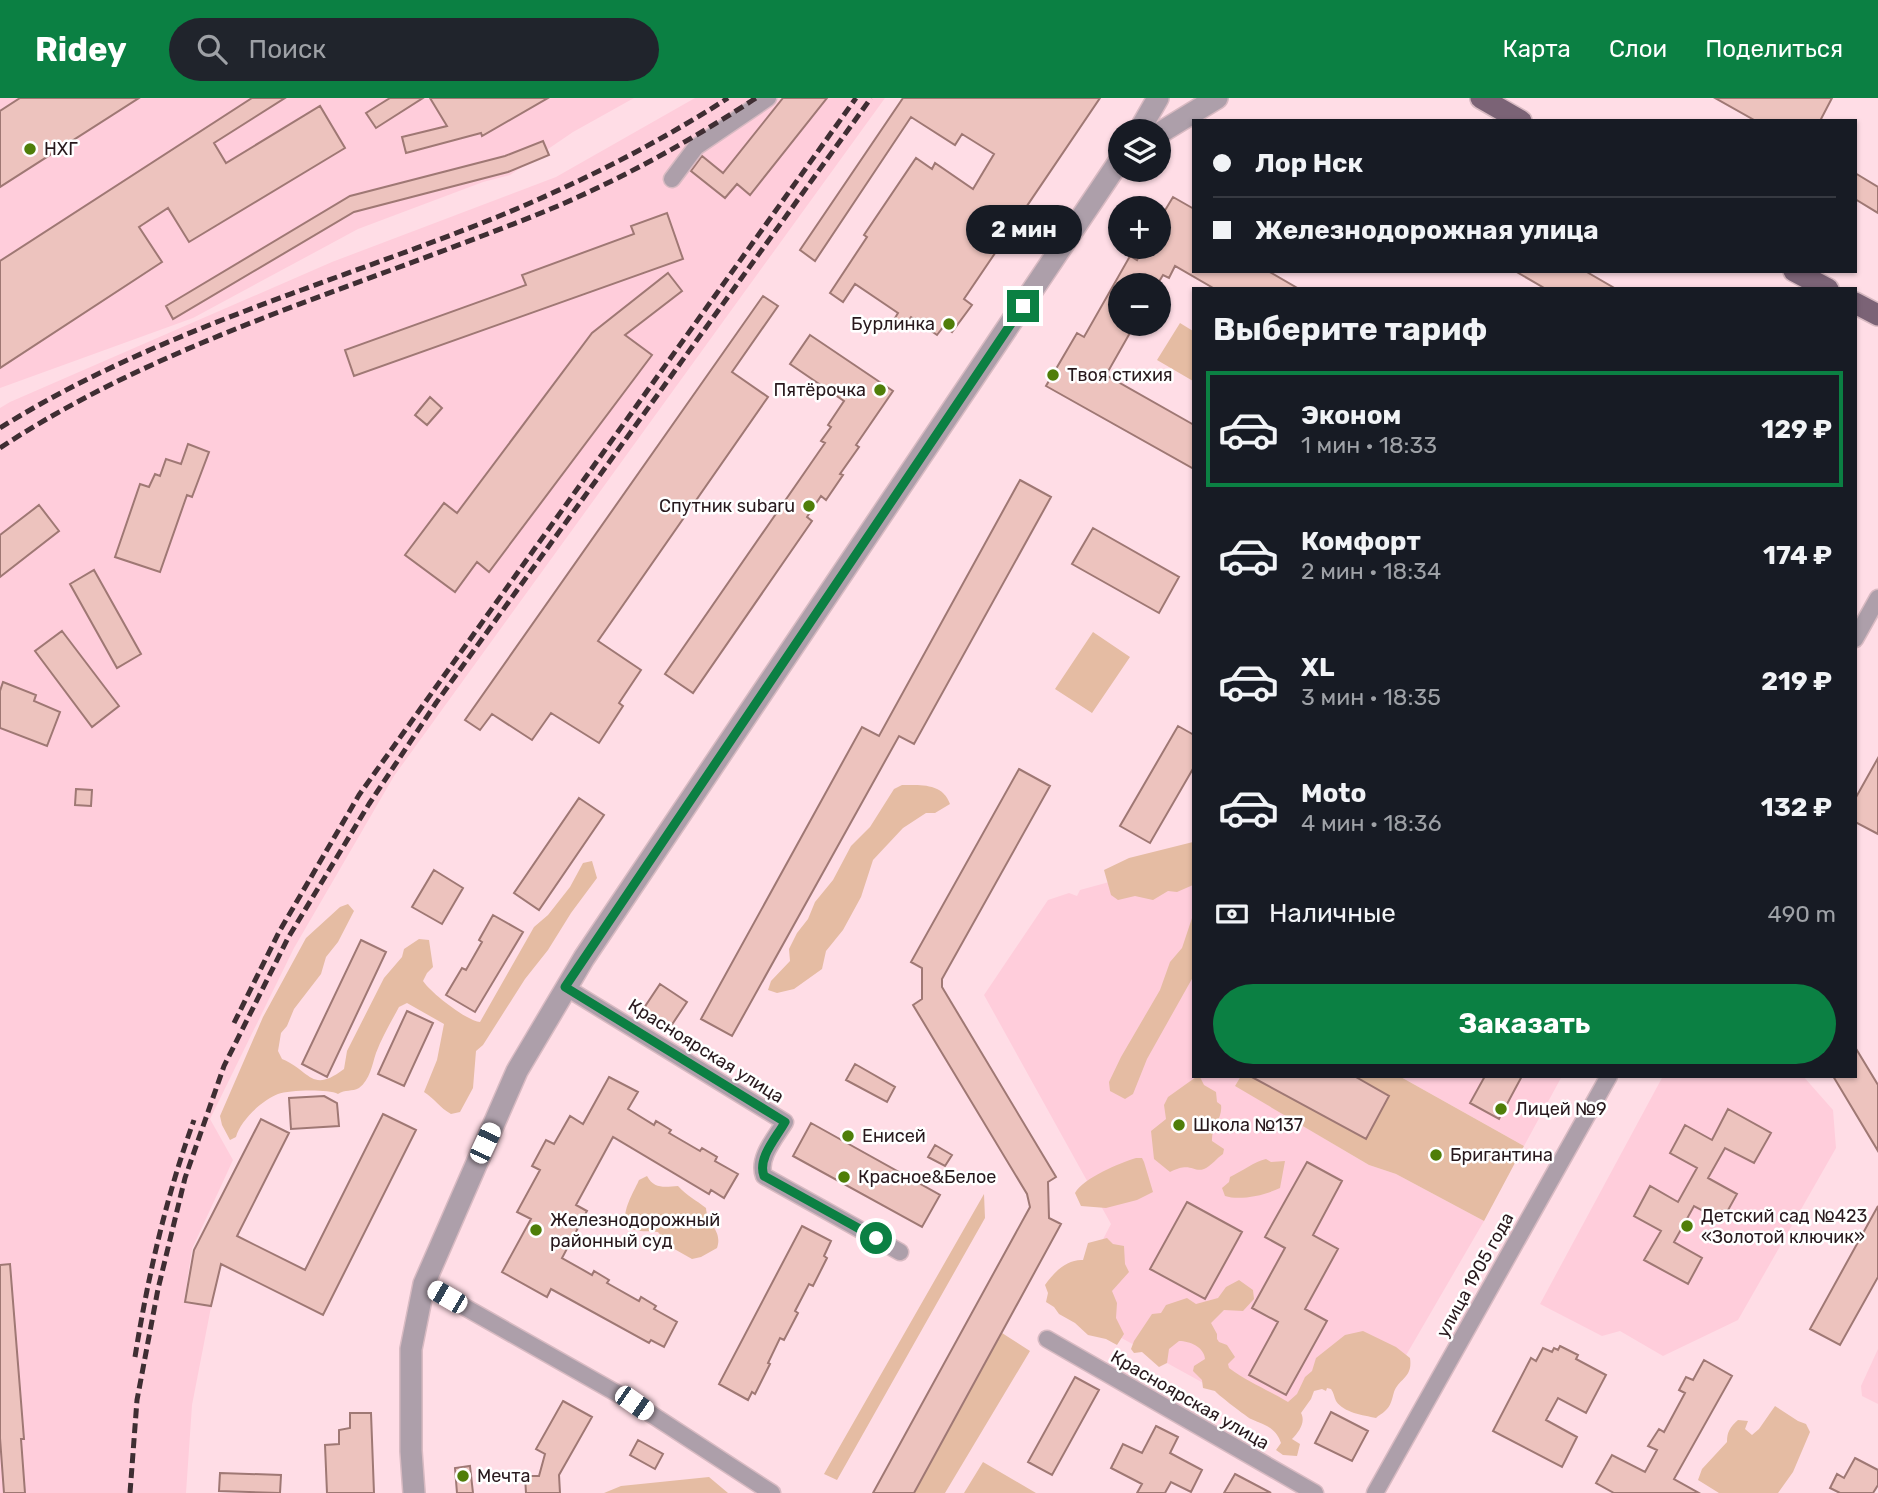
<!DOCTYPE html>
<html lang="ru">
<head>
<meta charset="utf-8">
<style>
	:root { --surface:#171b24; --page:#20242c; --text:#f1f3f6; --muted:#9ea1a6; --line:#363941; --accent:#0b8043 }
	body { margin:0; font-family:Rubik,sans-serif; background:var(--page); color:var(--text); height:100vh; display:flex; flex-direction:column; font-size:26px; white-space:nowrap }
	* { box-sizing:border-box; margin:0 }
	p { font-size:23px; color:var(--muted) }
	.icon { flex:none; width:38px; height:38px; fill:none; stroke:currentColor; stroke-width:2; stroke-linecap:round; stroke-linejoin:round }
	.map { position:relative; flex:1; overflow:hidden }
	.side { position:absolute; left:1192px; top:189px; width:665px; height:791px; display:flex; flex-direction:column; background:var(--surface); border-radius:0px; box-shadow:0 2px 5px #0004 }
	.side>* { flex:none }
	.guide { position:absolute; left:1192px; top:21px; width:665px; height:154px; border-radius:0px; box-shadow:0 2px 5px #0004; display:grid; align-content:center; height:154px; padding:0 21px; background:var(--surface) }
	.buttons { position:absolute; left:1108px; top:21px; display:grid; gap:14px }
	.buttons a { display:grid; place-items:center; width:63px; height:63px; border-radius:50%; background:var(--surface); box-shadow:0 2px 5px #0004; font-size:35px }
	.end { position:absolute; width:32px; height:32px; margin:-16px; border:9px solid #0b8043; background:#fff; box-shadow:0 0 0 4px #fff }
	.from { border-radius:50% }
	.bubble { position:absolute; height:49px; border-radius:24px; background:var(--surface); box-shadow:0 2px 5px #0004; font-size:23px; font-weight:700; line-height:49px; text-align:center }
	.car { position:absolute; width:21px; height:42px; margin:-21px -10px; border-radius:9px; box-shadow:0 0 5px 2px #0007; background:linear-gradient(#fff 24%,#345 0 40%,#fff 0 76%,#345 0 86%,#fff 0) }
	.guide b { display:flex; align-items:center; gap:24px; height:66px; font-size:26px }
	.guide b+b { border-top:2px solid var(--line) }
	.guide i { width:18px; height:18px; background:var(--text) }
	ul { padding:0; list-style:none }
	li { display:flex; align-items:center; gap:21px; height:116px; margin:0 14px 10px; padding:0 7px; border:4px solid transparent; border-radius:0px }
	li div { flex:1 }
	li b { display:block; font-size:26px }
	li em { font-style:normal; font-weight:700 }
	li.on { border-color:var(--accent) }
	li>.icon { width:63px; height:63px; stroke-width:1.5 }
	h2 { padding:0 21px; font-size:32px; line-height:84px }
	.pay { display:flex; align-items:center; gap:18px; height:77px; padding:0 21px; font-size:26px }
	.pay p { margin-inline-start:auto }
	.action { display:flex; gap:14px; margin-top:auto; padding:14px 21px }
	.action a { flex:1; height:80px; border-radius:42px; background:var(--accent); color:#fff; font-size:28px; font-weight:700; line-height:80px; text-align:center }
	header { display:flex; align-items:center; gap:42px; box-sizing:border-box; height:98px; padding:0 35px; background:var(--accent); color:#fff }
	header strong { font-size:33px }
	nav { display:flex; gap:38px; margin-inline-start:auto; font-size:24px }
	.search { width:490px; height:63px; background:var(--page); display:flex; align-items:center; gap:18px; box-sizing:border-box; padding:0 24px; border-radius:38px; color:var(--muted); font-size:26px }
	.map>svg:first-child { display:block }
</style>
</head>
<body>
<header>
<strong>Ridey</strong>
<div class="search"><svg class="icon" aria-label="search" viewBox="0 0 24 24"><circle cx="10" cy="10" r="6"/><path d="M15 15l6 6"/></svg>Поиск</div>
<nav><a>Карта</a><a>Слои</a><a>Поделиться</a></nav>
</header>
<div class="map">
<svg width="1878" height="1395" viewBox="0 0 1878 1395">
	<rect width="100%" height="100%" fill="#ffdde6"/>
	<path fill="#ffcddb" d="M0,0H634L573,34L510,77L483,84L358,131L193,220L0,290Z
		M695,0H885L394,678L294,850L210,1021L233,1062L192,1151L184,1205L211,1209L192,1307L186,1395H0V310L10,304L332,164L556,79Z
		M1193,761L1194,978H1241L1236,988L1369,1067L1396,1076L1484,1123L1376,1309L1320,1276L1289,1332L1067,1210L1111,1126L984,897L1048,802L1069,795L1077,798L1080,792Z
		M1399,978H1562L1524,1048Z
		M1663,978H1803L1833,1012L1836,1050L1738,1222L1663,1258L1620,1233L1602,1238L1540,1206Z
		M1878,1251V1306L1862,1298L1861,1288Z"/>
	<path fill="#e5bca3" d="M1180,225L1193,233V283L1157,262Z
		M1093,534L1130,559L1092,615L1055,591Z
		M902,687C921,687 943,685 950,706L935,715H926L903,730L873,762L861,799L843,832L826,853L822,871L794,891L777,895L768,892L771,883L790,863L789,851L797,835L808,821L815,804L833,782L851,748L870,729L894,691Z
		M1193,744V787L1177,794L1168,793L1153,802L1135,798L1118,802L1111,797L1104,772L1129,760Z
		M592,763L597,780L571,815L548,852L525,881L483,947L476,953L473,990L460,1014L451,1016C440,1010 434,1000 424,994L437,962L444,926L407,905L399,909C391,924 382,939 376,955C372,967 370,982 359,990C352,994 345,991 338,996C328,991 289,992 278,996C262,1002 240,1023 236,1039L230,1042L222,1027L220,1018L263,919L306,840L340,809L348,806L354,813L338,844L326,859L321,876L294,911L287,928L281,935L278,953L282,961C311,973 311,996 344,971L347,953L384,880L402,859L404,851L419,841L429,842L433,869L427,875L423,883C431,895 467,923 480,924L534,829L548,817L570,789L583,765Z
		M1193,817V879L1147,961L1133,996L1125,1001L1110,993L1109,984L1121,959L1160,892L1170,864L1182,850Z
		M1241,978H1399L1524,1048L1484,1123L1396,1076L1369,1067L1235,988Z
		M1196,979H1200L1204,987L1216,994L1217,1004L1221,1007C1223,1020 1211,1030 1212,1043L1224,1051L1223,1056C1217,1060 1211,1068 1204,1071C1193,1075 1191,1063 1170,1074L1154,1061L1151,1033L1166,1021L1164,1007L1168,999Z
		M1136,1060H1142L1144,1064L1153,1094L1137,1102L1106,1110L1081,1108L1075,1095C1083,1080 1120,1065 1136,1060Z
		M1266,1061L1271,1064L1285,1063L1280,1090C1266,1097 1240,1103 1225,1098L1222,1090L1229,1084L1230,1079C1241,1074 1255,1063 1266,1061Z
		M647,1078C654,1091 664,1089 678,1088C687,1098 696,1102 706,1110C707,1127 723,1132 717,1150L701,1159L692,1161L669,1148L658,1134C651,1133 642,1134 635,1132C613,1126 634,1094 639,1082Z
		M984,1096L985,1120L837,1382L824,1376Z
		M1107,1140L1113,1146L1124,1148L1125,1166L1129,1174L1112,1193L1117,1205L1116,1220L1124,1236L1117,1247L1106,1241L1088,1237L1075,1225L1059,1216L1054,1209L1046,1204L1048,1195L1045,1187C1054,1174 1067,1161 1083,1162L1088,1145Z
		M1239,1182L1253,1192L1254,1201L1243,1213L1224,1212L1211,1225L1217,1236V1241L1219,1244L1227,1247L1235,1259L1228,1266L1229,1270C1248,1284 1268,1292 1288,1304L1297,1296L1305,1279L1312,1273L1316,1260L1345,1237L1363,1233L1396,1249L1410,1260C1413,1280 1399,1280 1394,1294C1392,1301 1391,1308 1385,1313C1382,1316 1379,1317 1376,1320C1363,1317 1344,1315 1336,1303C1334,1299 1334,1295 1331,1291L1327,1290L1326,1293L1322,1291L1314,1293L1311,1301L1301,1315C1306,1324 1299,1334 1292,1341L1300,1346L1297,1358L1283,1357L1276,1352L1281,1345C1276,1329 1264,1327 1251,1321C1247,1319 1218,1297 1215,1293L1203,1290L1202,1282L1193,1273L1194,1268L1205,1261C1204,1249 1190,1243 1179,1243L1169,1251L1167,1265L1159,1269L1142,1254L1134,1255L1131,1251L1134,1243L1152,1216L1161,1215L1166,1207L1187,1200L1196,1206L1218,1200L1226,1189Z
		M1002,1235L1030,1253L945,1395H914Z
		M1775,1308L1798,1323L1806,1326L1810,1334L1793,1374L1778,1395H1719L1698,1382L1702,1371L1727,1344C1727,1334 1730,1329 1738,1322L1748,1323L1745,1331L1752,1337L1759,1331Z
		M983,1364L1036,1395H964Z
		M709,1379L728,1395H604L621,1388Z"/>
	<path fill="#edc3be" stroke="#9f7874" stroke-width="2" d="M20,0H139L0,89V13Z
		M252,0H285L214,45L226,65L320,8L345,50L189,144L168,110L139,129L162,164L0,270V163Z
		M390,0H423L376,30L366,15Z
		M430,0H548L482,38L481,35L406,55L402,39L447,28Z
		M783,0H827L750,97L737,86L725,100L691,73L702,58L723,75Z
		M903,0H1100L964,201L972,207L952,234L944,228L937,237L911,219L905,227L895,220L898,215L855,186L843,204L830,195L867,139L864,137L916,60L932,71L935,65L973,91L994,56L962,36L955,47L911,19L815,163L800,152Z
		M1715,0H1832L1820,23H1756Z
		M543,43L549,57L508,74L354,114L173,221L166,208L350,98L505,58Z
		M1855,75L1878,89V115L1855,101Z
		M1173,99L1194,111V173H1268L1299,191H1215L1175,168L1169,180L1163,177L1157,187H1120V226H1135L1106,277L1194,327V371L1046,288L1077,235L1084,239L1130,158L1137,162L1144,149H1158V124Z
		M667,115L683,161L354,278L345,252L526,187L522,177L634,136L631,128Z
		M1515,173H1585L1616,191H1546Z
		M668,175L682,193L625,237L652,257L489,474L477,464L455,494L405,457L444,405L457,415L592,235Z
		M763,198L778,208L732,274L768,299L598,543L641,572L619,605L623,608L599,645L551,615L532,642L492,616L480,632L465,622Z
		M810,237L893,293L856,347L859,349L840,376L843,377L826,402L821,398L807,419L812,423L693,595L665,576L825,345L821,343L831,329L828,327L844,303L790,266Z
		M430,299L442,310L427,327L415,317Z
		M188,346L209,354L192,399L187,397L160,474L115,459L140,386L149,389L155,376L160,378L166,361L181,366Z
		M1020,382L1051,399L914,646L899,638L732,938L701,921L862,629L879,638Z
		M39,407L59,433L0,479V437Z
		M1093,430L1179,479L1159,515L1072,466Z
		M94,472L141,556L117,570L70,486Z
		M62,533L119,608L92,629L35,553Z
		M3,584L36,597L34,603L60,614L47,648L0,630V593Z
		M1178,628L1194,637V669L1150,745L1120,728Z
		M1878,660V736L1855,724V701Z
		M1019,671L1050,688L942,881V889L1056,1079L1048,1084L1049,1120L1061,1126L914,1395H873L1030,1109L1027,1096L913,907L922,901V870L911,864Z
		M76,691L92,692L91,708L75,707Z
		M579,700L604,717L539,812L514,795Z
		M434,772L463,790L442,826L412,809Z
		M493,817L523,834L475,914L446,897L462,870L466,872L482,844L479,842Z
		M361,842L386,854L327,979L302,966Z
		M660,886L687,904L667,934L640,916Z
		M407,913L433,925L404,988L378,976Z
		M1855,949L1878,987V1053L1833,978H1855Z
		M855,966L895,989L887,1004L846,982Z
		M1250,978H1354L1389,998L1366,1041Z
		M1485,978H1522L1499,1021L1470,1005Z
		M609,979L638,994L628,1011L654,1027L656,1023L671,1032L669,1035L700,1053L702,1050L717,1059L715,1063L738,1076L724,1100L711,1092L709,1096L613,1039L576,1107L587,1113L562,1160L592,1177L594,1173L609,1182L607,1185L639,1203L641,1199L656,1208L654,1211L677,1224L664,1249L651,1242L649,1245L551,1191L547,1199L502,1174L531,1121L517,1114L540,1072L532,1068L546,1042L554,1046L570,1018L583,1026Z
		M324,998L337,1005L339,1028L291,1031L289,1000Z
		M1728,1011L1771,1035L1754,1065L1725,1050L1708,1080L1737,1096L1722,1123L1694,1108L1674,1144L1702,1160L1688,1186L1644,1162L1661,1133L1634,1118L1650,1088L1678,1104L1697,1070L1670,1055L1685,1027L1712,1042Z
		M383,1016L416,1032L323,1217L221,1166L211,1208L185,1204L194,1152L261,1021L289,1035L237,1138L305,1172Z
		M811,1025L940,1097L922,1129L793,1058Z
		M935,1047L952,1057L945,1068L928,1059Z
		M1307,1064L1342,1083L1313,1137L1338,1151L1305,1211L1327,1223L1286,1297L1249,1277L1278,1224L1252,1210L1285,1150L1265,1139Z
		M1187,1104L1242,1134L1205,1201L1150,1171Z
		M1878,1108V1179L1840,1247L1810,1231Z
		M802,1128L831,1143L824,1158L827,1160L813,1188L809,1186L795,1213L798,1215L784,1242L780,1240L768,1265L770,1266L755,1296L752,1294L748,1302L719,1286Z
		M10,1166L24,1341H21L25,1395H4L0,1340V1167Z
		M1560,1248L1578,1257L1576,1261L1606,1277L1586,1315L1558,1300L1546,1322L1577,1339L1562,1369L1493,1333L1531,1260L1536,1263L1543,1250L1552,1254L1554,1250L1558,1252Z
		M1704,1262L1732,1278L1674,1381L1699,1395H1614L1596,1385L1612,1357L1645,1374L1657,1352L1648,1348L1659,1331L1664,1334L1685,1295L1679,1292L1686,1279L1693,1282Z
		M1075,1279L1099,1292L1052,1377L1028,1364Z
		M563,1303L592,1319L559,1377L560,1395H526L525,1378H539L545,1356L536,1351Z
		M1331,1314L1368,1333L1352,1363L1315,1345Z
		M350,1315H371L374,1395H327L325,1347L339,1346V1332L350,1330Z
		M1156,1328L1178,1339L1170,1355L1202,1372L1191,1394L1171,1384L1165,1395H1137L1142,1386L1111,1370L1123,1346L1142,1355Z
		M638,1342L663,1356L655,1371L630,1357Z
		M1855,1360L1878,1372V1387L1873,1395H1840L1830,1390L1837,1376L1844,1380Z
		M470,1368L473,1395H457L455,1370Z
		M220,1375L281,1377L280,1395L219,1393Z
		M1235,1376L1271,1395H1224Z"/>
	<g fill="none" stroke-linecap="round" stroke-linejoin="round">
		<defs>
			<path id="minor" d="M672,81L696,49L768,0
				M1855,541L1878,500
				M565,889L785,1024C776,1039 757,1060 764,1078L900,1154
				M424,1186L634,1305L772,1395
				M1047,1241L1315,1395
				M1375,1395L1609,978"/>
			<path id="tertiary" d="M1139,33L1158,0
				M1158,36L1217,0
				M414,1395L411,1353V1251L424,1186L517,973L584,860L1120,62"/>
			<path id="primary" d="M1481,0L1521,23
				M1794,173L1828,191
				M1855,205L1878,217"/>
		</defs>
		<use href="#minor" stroke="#d8bac2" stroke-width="19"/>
		<use href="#tertiary" stroke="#d8bac2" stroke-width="24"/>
		<use href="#primary" stroke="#d8bac2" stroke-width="24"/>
		<use href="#minor" stroke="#ad9faa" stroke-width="16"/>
		<use href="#tertiary" stroke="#ad9faa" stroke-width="21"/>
		<use href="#primary" stroke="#7b6376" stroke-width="21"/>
		<path stroke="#3f2e33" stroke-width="5" stroke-dasharray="10 5" stroke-linecap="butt" d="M0,330C153,234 331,186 497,119C575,87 657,46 728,0
			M0,350C136,260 296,208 448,151C497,132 548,114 595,91C650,65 704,34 756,0
			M234,925L279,834L359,697L856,0
			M135,1259C148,1178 166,1099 194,1022
			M130,1395L137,1302L158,1191L185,1080L224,968L288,840L369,706L436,605L871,0"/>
	</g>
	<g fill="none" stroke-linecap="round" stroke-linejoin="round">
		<path stroke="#0b8043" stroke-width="9" d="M876,1140L764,1078C757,1060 777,1039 785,1024L565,889L1023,208"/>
	</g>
	<g fill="#4f7e09" stroke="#fff" stroke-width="2.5">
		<circle cx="30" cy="51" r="7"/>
		<circle cx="949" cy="226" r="7"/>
		<circle cx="1053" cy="277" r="7"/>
		<circle cx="880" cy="292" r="7"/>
		<circle cx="809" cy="408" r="7"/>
		<circle cx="1501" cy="1011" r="7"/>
		<circle cx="1179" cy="1027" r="7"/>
		<circle cx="848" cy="1038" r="7"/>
		<circle cx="1436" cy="1057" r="7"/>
		<circle cx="844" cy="1079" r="7"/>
		<circle cx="1687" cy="1128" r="7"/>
		<circle cx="536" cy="1132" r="7"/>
		<circle cx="463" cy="1378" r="7"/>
	</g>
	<g text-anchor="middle" stroke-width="5" stroke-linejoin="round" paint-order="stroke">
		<g font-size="18" fill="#28191d" stroke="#fff" text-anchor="start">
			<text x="44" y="57">НХГ</text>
			<text x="935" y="232" text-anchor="end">Бурлинка</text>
			<text x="1067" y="283">Твоя стихия</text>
			<text x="866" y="298" text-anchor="end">Пятёрочка</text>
			<text x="795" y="414" text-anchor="end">Спутник subaru</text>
			<text x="1515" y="1017">Лицей №9</text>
			<text x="1193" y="1033">Школа №137</text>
			<text x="862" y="1044">Енисей</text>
			<text x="1450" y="1063">Бригантина</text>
			<text x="858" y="1085">Красное&amp;Белое</text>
			<text x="1701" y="1124">Детский сад №423<tspan x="1701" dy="21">«Золотой ключик»</tspan></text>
			<text x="550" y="1128">Железнодорожный<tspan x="550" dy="21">районный суд</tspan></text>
			<text x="477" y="1384">Мечта</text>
		</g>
		<g font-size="18" fill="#28191d" stroke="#fff">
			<text transform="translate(706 953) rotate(32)" y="6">Красноярская улица</text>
			<text transform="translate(1475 1177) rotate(-61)" y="6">улица 1905 года</text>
			<text transform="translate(1190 1302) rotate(30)" y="6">Красноярская улица</text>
		</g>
	</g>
</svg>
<div class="buttons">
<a><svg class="icon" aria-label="layers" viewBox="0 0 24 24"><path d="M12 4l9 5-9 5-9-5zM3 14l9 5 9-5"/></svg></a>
<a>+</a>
<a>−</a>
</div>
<i class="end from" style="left:876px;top:1140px"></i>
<i class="end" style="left:1023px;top:208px"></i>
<div class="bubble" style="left:966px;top:107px;width:116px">2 мин</div>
<i class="car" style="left:485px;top:1045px;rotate:25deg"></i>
<i class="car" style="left:447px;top:1199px;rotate:300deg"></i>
<i class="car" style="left:634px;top:1305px;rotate:125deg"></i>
<div class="guide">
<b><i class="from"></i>Лор Нск</b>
<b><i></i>Железнодорожная улица</b>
</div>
<section class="side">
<h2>Выберите тариф</h2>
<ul>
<li class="on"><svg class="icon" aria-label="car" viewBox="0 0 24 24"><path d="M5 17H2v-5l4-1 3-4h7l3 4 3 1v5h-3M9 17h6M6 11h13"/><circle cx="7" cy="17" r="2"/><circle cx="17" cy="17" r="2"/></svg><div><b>Эконом</b><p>1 мин · 18:33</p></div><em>129 ₽</em></li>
<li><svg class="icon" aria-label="car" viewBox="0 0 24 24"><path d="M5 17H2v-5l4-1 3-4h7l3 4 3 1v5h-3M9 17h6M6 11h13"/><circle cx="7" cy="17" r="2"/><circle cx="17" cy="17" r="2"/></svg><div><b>Комфорт</b><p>2 мин · 18:34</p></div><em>174 ₽</em></li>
<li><svg class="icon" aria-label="car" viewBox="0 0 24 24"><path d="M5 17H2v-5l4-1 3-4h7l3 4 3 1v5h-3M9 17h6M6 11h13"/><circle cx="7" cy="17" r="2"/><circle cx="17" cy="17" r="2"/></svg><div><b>XL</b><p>3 мин · 18:35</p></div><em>219 ₽</em></li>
<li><svg class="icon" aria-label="car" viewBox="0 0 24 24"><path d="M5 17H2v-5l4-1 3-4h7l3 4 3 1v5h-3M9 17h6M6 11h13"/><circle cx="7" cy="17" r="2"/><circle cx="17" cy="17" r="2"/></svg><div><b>Moto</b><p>4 мин · 18:36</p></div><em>132 ₽</em></li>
</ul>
<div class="pay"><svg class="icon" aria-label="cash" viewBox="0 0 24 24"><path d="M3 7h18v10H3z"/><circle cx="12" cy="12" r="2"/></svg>Наличные<p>490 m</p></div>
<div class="action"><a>Заказать</a></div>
</section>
</div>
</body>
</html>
